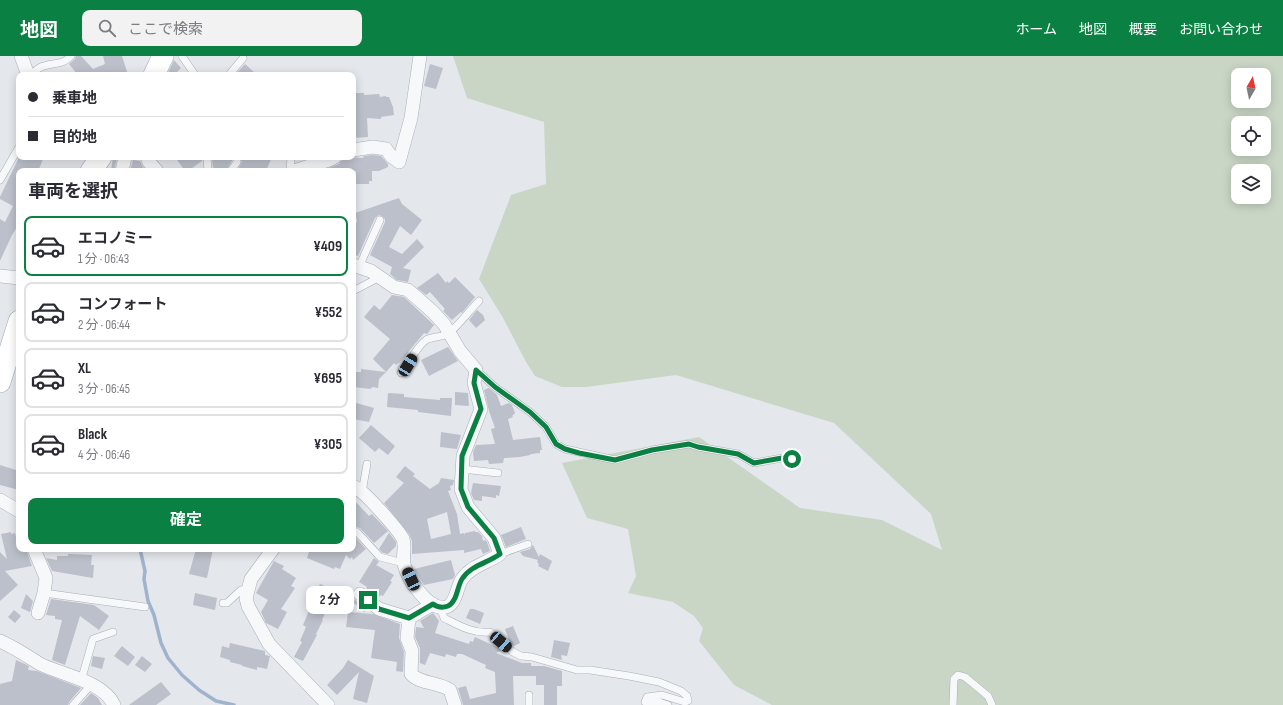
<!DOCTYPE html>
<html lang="ja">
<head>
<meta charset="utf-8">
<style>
	:root { --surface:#fff; --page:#f2f2f3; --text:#2b2b33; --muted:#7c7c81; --line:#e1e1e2; --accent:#0b8043 }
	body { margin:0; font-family:"Sofia Sans Condensed","Noto Sans JP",sans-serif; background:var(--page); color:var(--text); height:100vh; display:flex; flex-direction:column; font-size:15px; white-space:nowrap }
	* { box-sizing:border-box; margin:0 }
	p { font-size:13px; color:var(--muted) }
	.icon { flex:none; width:22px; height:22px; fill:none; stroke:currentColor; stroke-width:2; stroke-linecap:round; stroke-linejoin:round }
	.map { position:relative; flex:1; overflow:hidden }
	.sheet { position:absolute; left:16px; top:112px; width:340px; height:384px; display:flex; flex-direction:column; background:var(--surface); border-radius:8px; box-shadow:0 2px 10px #0003 }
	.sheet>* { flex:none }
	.guide { position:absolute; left:16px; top:16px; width:340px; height:88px; border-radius:8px; box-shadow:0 2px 10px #0003; display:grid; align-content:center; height:88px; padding:0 12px; background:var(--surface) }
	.needle { width:26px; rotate:9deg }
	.controls { position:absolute; left:1231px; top:12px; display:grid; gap:8px }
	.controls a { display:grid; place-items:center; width:40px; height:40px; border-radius:8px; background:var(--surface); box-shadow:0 2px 10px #0003; font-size:20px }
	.end { position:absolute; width:18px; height:18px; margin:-9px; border:5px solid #0b8043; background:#fff; box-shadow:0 0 0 2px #fff }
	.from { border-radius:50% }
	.bubble { position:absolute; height:28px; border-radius:8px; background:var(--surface); box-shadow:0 2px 10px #0003; font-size:13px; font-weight:700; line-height:28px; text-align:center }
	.car { position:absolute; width:12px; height:24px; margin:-12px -6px; border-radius:5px; box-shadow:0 0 3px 1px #0007; background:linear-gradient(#222 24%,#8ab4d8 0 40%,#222 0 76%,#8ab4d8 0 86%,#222 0) }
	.guide b { display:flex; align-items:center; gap:14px; height:38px; font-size:15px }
	.guide b+b { border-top:1px solid var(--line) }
	.guide i { width:10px; height:10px; background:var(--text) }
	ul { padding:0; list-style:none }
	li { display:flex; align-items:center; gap:12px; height:60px; margin:0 8px 6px; padding:0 4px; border:2px solid var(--line); border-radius:8px }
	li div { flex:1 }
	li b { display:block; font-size:15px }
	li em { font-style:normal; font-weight:700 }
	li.on { border-color:var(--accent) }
	li>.icon { width:36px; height:36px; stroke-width:1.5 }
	h2 { padding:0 12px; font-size:18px; line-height:48px }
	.primary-button { display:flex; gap:8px; margin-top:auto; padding:8px 12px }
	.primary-button a { flex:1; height:46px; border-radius:8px; background:var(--accent); color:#fff; font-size:16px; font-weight:700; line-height:46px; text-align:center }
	header { display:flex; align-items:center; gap:24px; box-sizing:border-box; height:56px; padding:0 20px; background:var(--accent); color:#fff }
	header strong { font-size:19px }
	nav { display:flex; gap:22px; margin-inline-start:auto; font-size:14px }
	.search { width:280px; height:36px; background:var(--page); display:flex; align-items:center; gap:10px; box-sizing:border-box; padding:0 14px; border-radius:8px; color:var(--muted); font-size:15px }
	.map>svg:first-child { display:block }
</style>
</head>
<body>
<header>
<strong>地図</strong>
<div class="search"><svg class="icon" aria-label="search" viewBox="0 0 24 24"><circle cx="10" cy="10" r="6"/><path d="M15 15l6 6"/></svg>ここで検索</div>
<nav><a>ホーム</a><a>地図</a><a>概要</a><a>お問い合わせ</a></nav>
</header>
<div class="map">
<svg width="1283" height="649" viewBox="0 0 1283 649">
	<rect width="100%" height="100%" fill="#e4e7ec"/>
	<path fill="#c9d6c5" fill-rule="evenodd" d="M453,0H1283V649H772L734,629L699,585L703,572L694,560L673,546L628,537L636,520L628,473L587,462L562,407L699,381L800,452L882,464L942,494L931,458L834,367L676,319L586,331H562L535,320L526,306L502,260L479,223L511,139L546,128L544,66L467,42ZM1238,19H1264V45H1238ZM1238,67H1264V93H1238ZM1238,115H1264V141H1238Z"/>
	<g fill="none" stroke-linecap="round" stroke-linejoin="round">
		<path stroke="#9fb4cc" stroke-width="3.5" d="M140,493L145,515L144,523L148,545L154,559L161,587L168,602L182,619L199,634L216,645L234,649"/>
	</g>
	<path fill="#bbc0ca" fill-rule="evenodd" d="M76,0H81L93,13L105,8L103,0H122L128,19H78L69,8L75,3Z
		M174,4L181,12L174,19H167Z
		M245,8L257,19H235Z
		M430,8L443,12L436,33L424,30Z
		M353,37H364V39L379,38L380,41L386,40V41H389L393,51L394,59L381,61V63L367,62L368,81L353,82Z
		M373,99L381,100L388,108V111L379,115H372V125H369V128H356V115H321L339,108L343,103L347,101L363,102L364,100Z
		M19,101H44L38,115H19V168L12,179L0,205V163L5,166L13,150L0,143V141Z
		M113,101L117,102L114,115H111Z
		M175,101H202V105L188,115H185Z
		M213,101H272L266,115H237L242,106L240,102L237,101L233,103L226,115H213L214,112L213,111L212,103Z
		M133,104L140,105L144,113V115H130Z
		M399,142L402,148L422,164L411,179L400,170L389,191L402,198L417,183L424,191L403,212L411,214L408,226L397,224L390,218L392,211L370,199L385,166V163L382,160L379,159L375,162L358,200L353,198V174L357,165L355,157Z
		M438,217L446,227L447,225L449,227L455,221L475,241L462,257L461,256L452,264L443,255L445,253L430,236L426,239L417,232Z
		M392,239L404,241L434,269L427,278L424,277L400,306L396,309L394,307L386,316L373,303L390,283L364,261L374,249L380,254Z
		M477,254L483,259L485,264L476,272L469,264Z
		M448,291L458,305L429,320L421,304Z
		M361,313L386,316L379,323L378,332L373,331L370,333L354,331L356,316H361Z
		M489,332L497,339L501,350L509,347L512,349L515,357L512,360L513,361L508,363L513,384L540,381L542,394H540V397L531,398L530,399L520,401L504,402L503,407L489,408L488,404L474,405L473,396L476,389L495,388L491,373L495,372L489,355L484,334Z
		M455,336L468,337L469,350L455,349Z
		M388,337L404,338V341L440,344V342H452L451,360L418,356V354L387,351Z
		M353,346L374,352L369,366L353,363Z
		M371,369L395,390L388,399L379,392L375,396L359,382Z
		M441,376L461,379L457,393L440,391Z
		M0,409L19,415V434L0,429Z
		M405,410L415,418L413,420L430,433L439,427L441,422L454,424L453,429L450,430L451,434L448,435L457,458L460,478L464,477L465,479V477L475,475V476H478L482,480L483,485L485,484L487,486L490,495L483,498L481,493L464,497V494L412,498V485L409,478L384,447L404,427L396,421ZM447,456L451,478L431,483L427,463Z
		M473,427L501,430L499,440L496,439V442L482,440V445L474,444L471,437Z
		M353,443L369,460L372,458L388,475L374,487L360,472L356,471L353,473Z
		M521,471L526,483L506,491L501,479Z
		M11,476V478L15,477L19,493H26L32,510L5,515L18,529L0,545V496L7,503L1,478Z
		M389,477L396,486V490L388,498L383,497L379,493Z
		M353,479L366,493L353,504L352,501L350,503L346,499L340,513L335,511L334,513L307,502L310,493H353Z
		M533,489L539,501L540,498L552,505L548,515L538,510L539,508L537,506L538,504L523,500L520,496L530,493Z
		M196,493H213L207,522L189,518Z
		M68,498L92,499L91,509H94L93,522L52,515L46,502L57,504V500H68Z
		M374,502L379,506L376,509L394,519L390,525L392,526L383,540L381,539L378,542L366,532L367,531L359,526Z
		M451,504L455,519L453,523L424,529L414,513Z
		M274,505L284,510L282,513L296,522L291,530L295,532L281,553L287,556L278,573L266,567L261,556L268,544L256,537Z
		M320,528L333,534L327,548L329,549L322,564H323L316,578L317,579L303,605L294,601L302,586L300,585L306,571L303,569Z
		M195,537L217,542L215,554L193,549Z
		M26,538L33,545L30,556L21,552Z
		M51,543L94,549L109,560L99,574L80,560L65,609L52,604L62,564L55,563V560L46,559Z
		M355,544L367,554L364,556L353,546Z
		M470,553H474L484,557L480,568L466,562Z
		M14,554L21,560L15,567L8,561Z
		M348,556L373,558L400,568L399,582L404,596L403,616L396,615L397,606L371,602L375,574L346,571Z
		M433,557L439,565L435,577L469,588L470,585L473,586L475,581L503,594L496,597L522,607H531V610H544L562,615V630H557V649H544V629H536V620H513L514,649H463L458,632L466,630L470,643L496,637L495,616L485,612L486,609L462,598H457L456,601L446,598L445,601L430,597L425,609L420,607V592L415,581L416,571L424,572L420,565Z
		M513,570L520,587L514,590L510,587L505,573Z
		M554,584L570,587L567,600L561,599L562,604L551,601Z
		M230,587L265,595V599L270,600L267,613L257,611V614L242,610V609L230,606V604L220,601L222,590L229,592Z
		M122,590L135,601L128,610L114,600Z
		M93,600L105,602L102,613L91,610Z
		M142,600L152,608L145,616L135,609Z
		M16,604L29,610L28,614L37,615L81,632L69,646L68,649H0V628L12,625Z
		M348,604L374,620L367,647L353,643L359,616L337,639L327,629L343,612Z
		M161,626L171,638L156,649H129Z
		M91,637L98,642L102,649H80Z"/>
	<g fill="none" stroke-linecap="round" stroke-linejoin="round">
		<defs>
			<path id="lane" d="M182,0L195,19
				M30,19C34,16 39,11 44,10C56,6 61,10 71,0
				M229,19L243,2
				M207,101L208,115
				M231,115L237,106
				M290,115L291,101
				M0,124L19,91
				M359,211L380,164
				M353,235L380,221
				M476,314L495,331L530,356L546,371L556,388L565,393L615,404L652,394L689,388L698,391L738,398L754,407L782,402L792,403
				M401,317C409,308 416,291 426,284C432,280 442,282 449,277C458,270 471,253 479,245
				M462,413L498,417
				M362,436L367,408
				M357,476L380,501L403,507
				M500,498L528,488
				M44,537L145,551
				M223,547H227L241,534L248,533
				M440,551L444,562C458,569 473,578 490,576L513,596L521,600L532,601L577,614H590L629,620L659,626L681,635L687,640L688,645L685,646L662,639L647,641L645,646L648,647L659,646L668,649
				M81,625L93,583L113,576
				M529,639V649
				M73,649L91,629
				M953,649L954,623L958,619L965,621L988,640L992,649"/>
			<path id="street" d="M21,0L28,19
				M353,94L373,91L386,93L391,100L399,106L411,62L420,0
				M147,101L149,106L157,115
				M122,115L125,101
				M294,115L329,104L335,101
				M353,209L371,215L394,231L408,234L433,256L444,268L460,295L476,314L474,327L481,353L463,400L461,433L468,451L494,482L500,498C488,507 472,509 462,523C457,530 456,549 446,551C428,555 407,522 404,508C402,500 406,491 403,483C398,473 372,445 363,437C360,434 356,432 353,430
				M0,220L19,222
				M0,444L19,455
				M34,493L46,522L44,537L38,557
				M273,493L251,523L246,542L248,550L269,588L328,649
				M360,538L379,553L409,562
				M433,548L409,562L407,582L412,595L411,618C420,628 438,626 450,634L455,649
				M0,585C14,591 27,600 40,608C62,619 103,625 114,649"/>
			<path id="primary" d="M154,19L163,0
				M91,115L101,101
				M0,326L19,265"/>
		</defs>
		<use href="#lane" stroke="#a9aeb7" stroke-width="8"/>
		<use href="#street" stroke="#a9aeb7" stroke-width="14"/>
		<use href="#primary" stroke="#a3abb8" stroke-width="22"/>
		<use href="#lane" stroke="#f7f8fa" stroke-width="7"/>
		<use href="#street" stroke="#f7f8fa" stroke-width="13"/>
		<use href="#primary" stroke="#fff" stroke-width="21"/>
	</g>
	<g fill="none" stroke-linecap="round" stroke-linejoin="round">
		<path stroke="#0b8043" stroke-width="5" d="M368,544L379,553L409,562L433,548C437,551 443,552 448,550C457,546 457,531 462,523C471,509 488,507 500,498L494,482L468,451L461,433L462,400L481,353L474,327L476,314L495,331L530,356L546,371L556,388L565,393L579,397L615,404L652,394L689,388L698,391L738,398L754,407L782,402L792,403"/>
	</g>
</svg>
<div class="controls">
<a><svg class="needle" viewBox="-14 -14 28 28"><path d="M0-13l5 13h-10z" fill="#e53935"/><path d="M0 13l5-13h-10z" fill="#7c7c81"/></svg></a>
<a><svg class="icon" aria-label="locate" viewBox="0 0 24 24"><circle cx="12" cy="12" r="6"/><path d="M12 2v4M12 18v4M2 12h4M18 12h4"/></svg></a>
<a><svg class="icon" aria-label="layers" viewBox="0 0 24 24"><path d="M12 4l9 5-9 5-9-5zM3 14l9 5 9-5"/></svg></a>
</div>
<i class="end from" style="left:792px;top:403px"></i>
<i class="end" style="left:368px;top:544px"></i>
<div class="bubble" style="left:306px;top:530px;width:48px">2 分</div>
<i class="car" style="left:408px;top:309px;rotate:31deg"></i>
<i class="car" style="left:411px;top:523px;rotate:335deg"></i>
<i class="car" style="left:501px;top:586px;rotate:131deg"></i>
<div class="guide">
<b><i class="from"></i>乗車地</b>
<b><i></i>目的地</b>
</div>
<section class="sheet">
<h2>車両を選択</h2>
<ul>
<li class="on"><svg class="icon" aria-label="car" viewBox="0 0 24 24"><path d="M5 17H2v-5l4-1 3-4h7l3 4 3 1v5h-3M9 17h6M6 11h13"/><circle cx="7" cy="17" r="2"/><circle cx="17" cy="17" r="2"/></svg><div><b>エコノミー</b><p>1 分 · 06:43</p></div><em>¥409</em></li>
<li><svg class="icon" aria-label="car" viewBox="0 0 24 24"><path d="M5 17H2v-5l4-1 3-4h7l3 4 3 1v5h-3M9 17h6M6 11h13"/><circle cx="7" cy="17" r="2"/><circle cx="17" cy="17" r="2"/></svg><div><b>コンフォート</b><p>2 分 · 06:44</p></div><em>¥552</em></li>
<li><svg class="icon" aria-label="car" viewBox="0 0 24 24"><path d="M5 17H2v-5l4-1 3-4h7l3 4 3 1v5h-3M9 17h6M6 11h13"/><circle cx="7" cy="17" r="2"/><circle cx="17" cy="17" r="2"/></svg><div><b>XL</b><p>3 分 · 06:45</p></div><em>¥695</em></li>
<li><svg class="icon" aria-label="car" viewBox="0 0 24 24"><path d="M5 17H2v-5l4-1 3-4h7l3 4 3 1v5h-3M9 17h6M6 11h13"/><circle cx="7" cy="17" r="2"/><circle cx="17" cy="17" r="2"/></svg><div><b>Black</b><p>4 分 · 06:46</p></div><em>¥305</em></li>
</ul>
<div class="primary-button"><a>確定</a></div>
</section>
</div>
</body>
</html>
